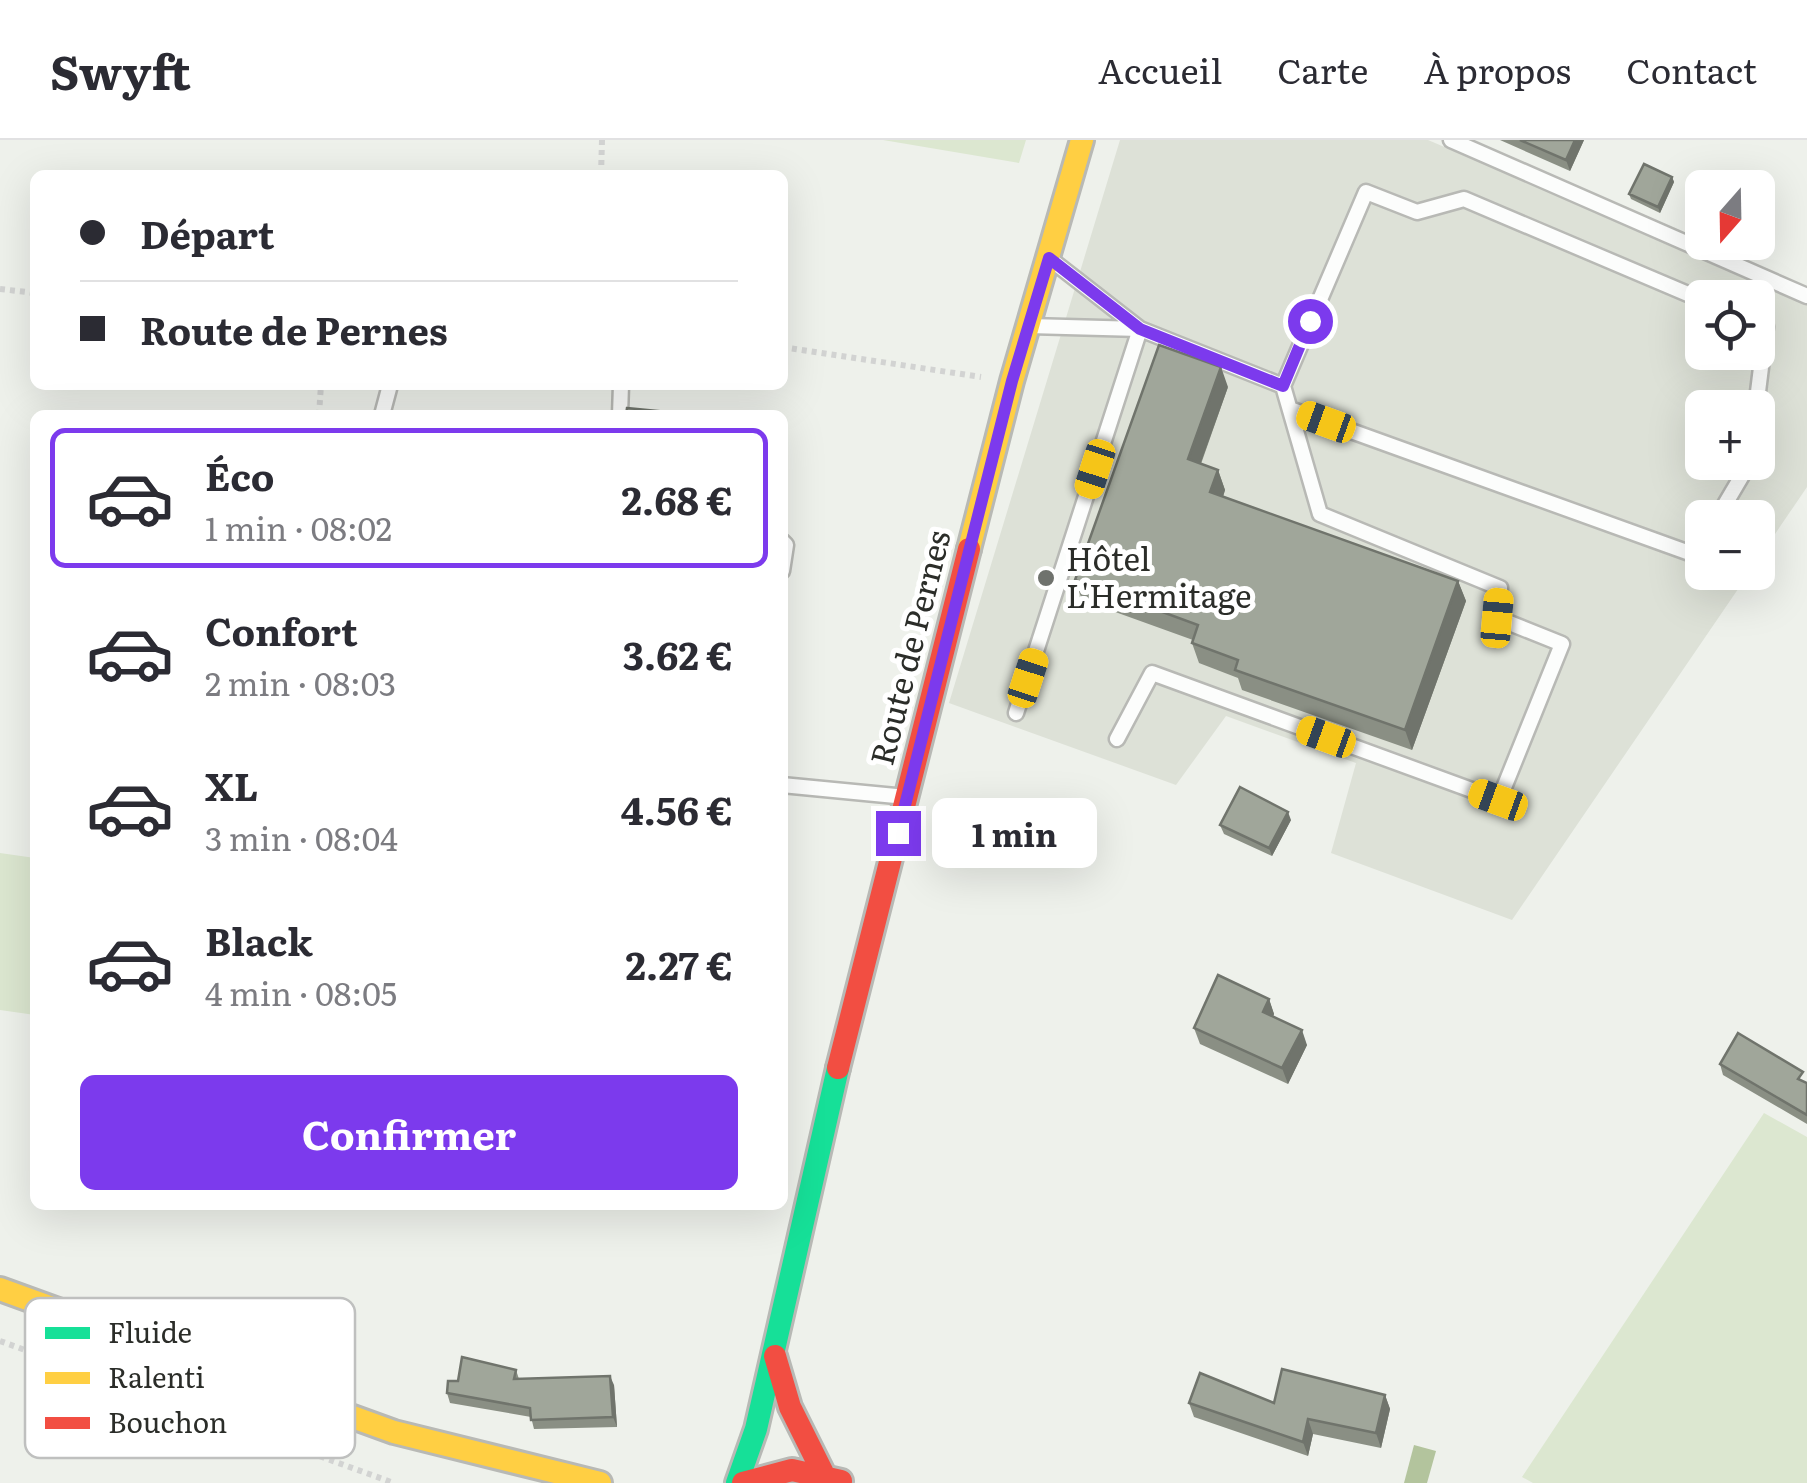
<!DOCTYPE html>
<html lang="fr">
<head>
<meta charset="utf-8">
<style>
	:root { --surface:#fff; --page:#f7f7f7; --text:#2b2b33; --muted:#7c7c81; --line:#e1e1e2; --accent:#7c3aed }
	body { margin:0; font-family:Literata,serif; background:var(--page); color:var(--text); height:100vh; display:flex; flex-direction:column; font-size:38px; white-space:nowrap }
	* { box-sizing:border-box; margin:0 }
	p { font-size:32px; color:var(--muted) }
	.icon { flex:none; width:55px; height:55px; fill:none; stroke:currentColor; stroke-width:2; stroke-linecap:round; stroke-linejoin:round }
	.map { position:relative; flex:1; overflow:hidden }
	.sheet { position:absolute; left:30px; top:270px; width:758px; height:800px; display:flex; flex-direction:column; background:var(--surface); border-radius:15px; box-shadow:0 10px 40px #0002 }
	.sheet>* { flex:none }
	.top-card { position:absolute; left:30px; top:30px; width:758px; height:220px; border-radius:15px; box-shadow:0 10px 40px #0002; display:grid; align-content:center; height:220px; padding:0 50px; background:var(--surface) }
	.needle { width:65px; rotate:200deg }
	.buttons { position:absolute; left:1685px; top:30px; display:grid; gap:20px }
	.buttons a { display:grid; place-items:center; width:90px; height:90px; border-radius:15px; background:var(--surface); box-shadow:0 10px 40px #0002; font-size:50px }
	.end { position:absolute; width:45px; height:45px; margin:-22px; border:12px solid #7c3aed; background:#fff; box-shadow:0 0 0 5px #fff }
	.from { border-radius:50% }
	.bubble { position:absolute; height:70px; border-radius:15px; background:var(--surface); box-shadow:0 10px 40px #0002; font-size:32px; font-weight:700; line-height:70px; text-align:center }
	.car { position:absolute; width:30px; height:60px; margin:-30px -15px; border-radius:12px; box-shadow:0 0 8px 2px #0007; background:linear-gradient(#f5c518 24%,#345 0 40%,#f5c518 0 76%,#345 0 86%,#f5c518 0) }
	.top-card b { display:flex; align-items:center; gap:35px; height:95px; font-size:38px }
	.top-card b+b { border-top:2px solid var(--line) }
	.top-card i { width:25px; height:25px; background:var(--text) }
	ul { padding:18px 0 0; list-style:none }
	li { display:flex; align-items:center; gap:30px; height:140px; margin:0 20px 15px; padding:0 30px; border:5px solid transparent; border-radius:15px }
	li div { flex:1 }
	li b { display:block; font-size:38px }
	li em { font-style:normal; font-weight:700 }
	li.on { border-color:var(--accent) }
	li>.icon { width:90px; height:90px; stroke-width:1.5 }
	.action { display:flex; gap:20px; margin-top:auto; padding:20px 50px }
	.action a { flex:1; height:115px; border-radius:15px; background:var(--accent); color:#fff; font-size:40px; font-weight:700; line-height:115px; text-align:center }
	header { display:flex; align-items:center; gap:60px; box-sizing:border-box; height:140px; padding:0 50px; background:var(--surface); border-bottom:2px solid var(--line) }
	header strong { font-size:48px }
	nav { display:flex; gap:55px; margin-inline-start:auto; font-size:35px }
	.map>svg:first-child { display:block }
</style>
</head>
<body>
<header>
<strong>Swyft</strong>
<nav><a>Accueil</a><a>Carte</a><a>À propos</a><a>Contact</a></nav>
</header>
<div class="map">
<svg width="1807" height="1343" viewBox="0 0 1807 1343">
	<rect width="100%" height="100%" fill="#eef1eb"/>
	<path fill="#dde1d7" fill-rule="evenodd" d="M1120,0H1428L1807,161V347L1758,419V378H1702V432L1749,433L1512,780L1331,713L1356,623L1226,576L1176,645L949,563ZM1702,158H1758V212H1702ZM1702,268H1758V322H1702Z"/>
	<path fill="#dce7d0" d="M883,0H1026L1019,23Z
		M0,713L35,718V875L0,870Z
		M1764,973L1807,997V1343H1533L1522,1337Z"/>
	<path fill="#b3c49d" d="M1414,1305L1436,1311L1427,1343H1404Z"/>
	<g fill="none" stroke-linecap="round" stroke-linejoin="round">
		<defs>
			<path id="lane" d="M1451,0L1807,156
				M1050,119L1140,189L1283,246L1320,374L1500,448L1497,478L1562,504L1499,660L1152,533L1117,599
				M1029,186L1140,189
				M1283,246L1366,52L1417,72L1464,59L1702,160
				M1756,268L1766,187L1758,183
				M1290,269L1695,415L1702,402
				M382,275L390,245
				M620,275L621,245
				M1717,378L1750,322
				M782,401L786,405L782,431
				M1016,573L1140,189
				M782,645L906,657"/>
			<path id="fast" d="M737,1343L756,1289L838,928"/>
			<path id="slow" d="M969,409L1012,241L1082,0
				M0,1149L394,1292L600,1343"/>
			<path id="jam" d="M838,928L969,409
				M775,1216L790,1267L823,1333
				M743,1343L792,1330L841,1341"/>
		</defs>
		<use href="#lane" stroke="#b8b9b5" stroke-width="19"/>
		<use href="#fast" stroke="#b8b9b5" stroke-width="28"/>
		<use href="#slow" stroke="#b8b9b5" stroke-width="28"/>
		<use href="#jam" stroke="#b8b9b5" stroke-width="28"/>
		<path stroke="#d2d3d2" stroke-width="6" stroke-dasharray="5 5" stroke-linecap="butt" d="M601,35L602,0
			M0,149L35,153
			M782,207L981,237
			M319,275L321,245
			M0,1201L394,1343"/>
		<use href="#lane" stroke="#fcfdfc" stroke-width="14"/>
		<use href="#fast" stroke="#16e098" stroke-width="22"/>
		<use href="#slow" stroke="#ffcf43" stroke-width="22"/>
		<use href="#jam" stroke="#f24e42" stroke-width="22"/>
	</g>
	<path fill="#8a8f84" d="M1500,0H1584L1570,31Z
		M1672,37L1674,42L1660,73L1631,59L1629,54Z
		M1228,247L1201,324L1218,330L1225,350L1223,357L1458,441L1466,461L1412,610L1242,550L1238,538L1199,523L1192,503L1193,500L1082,460L1075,440Z
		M1291,680L1272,716L1224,694L1220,685Z
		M1269,859L1274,874L1273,877L1307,905L1288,944L1200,904L1194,888Z
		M1720,924L1807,943V984L1723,935Z
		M516,1230L519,1239L614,1245L617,1287L534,1289L531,1277L450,1263L447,1253L458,1241Z
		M1385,1255L1390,1269L1381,1308L1313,1294L1308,1316L1194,1277L1189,1263H1274Z"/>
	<path fill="#70746c" d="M1575,0H1584L1570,31L1566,20Z
		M1672,37L1674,42L1660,73L1658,67Z
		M1221,227L1228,247L1195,339L1188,319Z
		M1218,330L1225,350L1218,372L1210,352Z
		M1458,441L1466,461L1412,610L1405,590Z
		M1288,672L1291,680L1272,716L1269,708Z
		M1269,859L1274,874L1268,887L1263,872Z
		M1302,890L1307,905L1288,944L1282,928Z
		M610,1236L614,1245L617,1287L613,1277Z
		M1385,1255L1390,1269L1381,1308L1376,1293Z
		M1308,1279L1313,1294L1308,1316L1303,1302Z"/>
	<path fill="#a0a69a" stroke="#70746c" stroke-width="2.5" d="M1520,0H1575L1566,20Z
		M1644,24L1672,37L1658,67L1629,54Z
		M1159,205L1221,227L1188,319L1218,330L1210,352L1458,441L1405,590L1235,530L1238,520L1192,503L1198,485L1075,440Z
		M627,268L687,274V275H626Z
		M1240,647L1288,672L1269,708L1220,685Z
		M1218,835L1269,859L1263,872L1302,890L1282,928L1194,888Z
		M1738,893L1803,932L1798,939L1807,943V975L1720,924Z
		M462,1217L516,1230L514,1239L610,1236L613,1277L531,1280L530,1268L447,1253L448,1241H458Z
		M1282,1229L1385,1255L1376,1293L1308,1279L1303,1302L1189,1263L1200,1233L1274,1263Z"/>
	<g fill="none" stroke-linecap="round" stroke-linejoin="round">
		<path stroke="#7c3aed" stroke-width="12" d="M898,693L1012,241L1049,118L1140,189L1283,246L1310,181"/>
	</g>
	<circle fill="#6f726d" stroke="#fff" stroke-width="4" cx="1046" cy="438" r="10"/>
	<g text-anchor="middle" stroke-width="10" stroke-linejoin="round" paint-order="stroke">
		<g font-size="32" fill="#2b2d29" stroke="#fff" text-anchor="start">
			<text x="1066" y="431">Hôtel<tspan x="1066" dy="37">L'Hermitage</tspan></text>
		</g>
		<g font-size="32" fill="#2b2d29" stroke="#fff">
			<text transform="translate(911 508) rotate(-76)" y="11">Route de Pernes</text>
		</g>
	</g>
	<rect x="25" y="1158" width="330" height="160" rx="15" fill="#fff" stroke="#bfc0bf" stroke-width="2.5"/>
	<rect x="45" y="1187" width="45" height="12" fill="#16e098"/>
	<rect x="45" y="1232" width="45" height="12" fill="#ffcf43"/>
	<rect x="45" y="1277" width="45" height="12" fill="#f24e42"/>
	<g font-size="28" fill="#2b2d29">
		<text x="108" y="1203">Fluide</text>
		<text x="108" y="1248">Ralenti</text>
		<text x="108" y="1293">Bouchon</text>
	</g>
</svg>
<div class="buttons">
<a><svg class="needle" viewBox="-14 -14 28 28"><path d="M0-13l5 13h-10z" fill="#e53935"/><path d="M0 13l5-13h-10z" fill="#7c7c81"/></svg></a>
<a><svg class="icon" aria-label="locate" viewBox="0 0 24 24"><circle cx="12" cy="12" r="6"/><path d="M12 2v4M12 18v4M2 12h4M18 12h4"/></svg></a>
<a>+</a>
<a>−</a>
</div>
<i class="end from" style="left:1310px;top:181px"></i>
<i class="end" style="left:898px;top:693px"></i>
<div class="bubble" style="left:932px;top:658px;width:165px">1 min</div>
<i class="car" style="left:1326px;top:282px;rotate:290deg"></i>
<i class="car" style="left:1095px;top:329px;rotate:198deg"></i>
<i class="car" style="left:1497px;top:478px;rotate:5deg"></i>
<i class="car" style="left:1028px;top:538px;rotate:18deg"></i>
<i class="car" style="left:1326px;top:597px;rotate:290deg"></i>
<i class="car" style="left:1498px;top:660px;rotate:290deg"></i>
<div class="top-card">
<b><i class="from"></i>Départ</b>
<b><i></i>Route de Pernes</b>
</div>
<section class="sheet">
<ul>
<li class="on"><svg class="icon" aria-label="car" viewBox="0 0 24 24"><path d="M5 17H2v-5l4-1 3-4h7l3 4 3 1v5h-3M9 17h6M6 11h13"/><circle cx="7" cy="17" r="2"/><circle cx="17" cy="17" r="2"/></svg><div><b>Éco</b><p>1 min · 08:02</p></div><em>2.68 €</em></li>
<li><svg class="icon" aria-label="car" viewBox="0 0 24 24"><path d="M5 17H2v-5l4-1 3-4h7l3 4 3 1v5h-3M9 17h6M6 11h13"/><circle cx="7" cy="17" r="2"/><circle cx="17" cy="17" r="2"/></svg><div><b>Confort</b><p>2 min · 08:03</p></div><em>3.62 €</em></li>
<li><svg class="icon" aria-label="car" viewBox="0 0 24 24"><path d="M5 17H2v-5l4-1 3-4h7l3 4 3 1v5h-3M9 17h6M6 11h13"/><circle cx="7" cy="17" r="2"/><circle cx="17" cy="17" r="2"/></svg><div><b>XL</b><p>3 min · 08:04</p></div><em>4.56 €</em></li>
<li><svg class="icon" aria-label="car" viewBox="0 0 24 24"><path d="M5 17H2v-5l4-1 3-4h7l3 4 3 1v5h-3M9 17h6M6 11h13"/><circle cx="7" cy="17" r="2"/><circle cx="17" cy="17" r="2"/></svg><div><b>Black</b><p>4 min · 08:05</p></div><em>2.27 €</em></li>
</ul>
<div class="action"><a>Confirmer</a></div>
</section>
</div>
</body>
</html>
